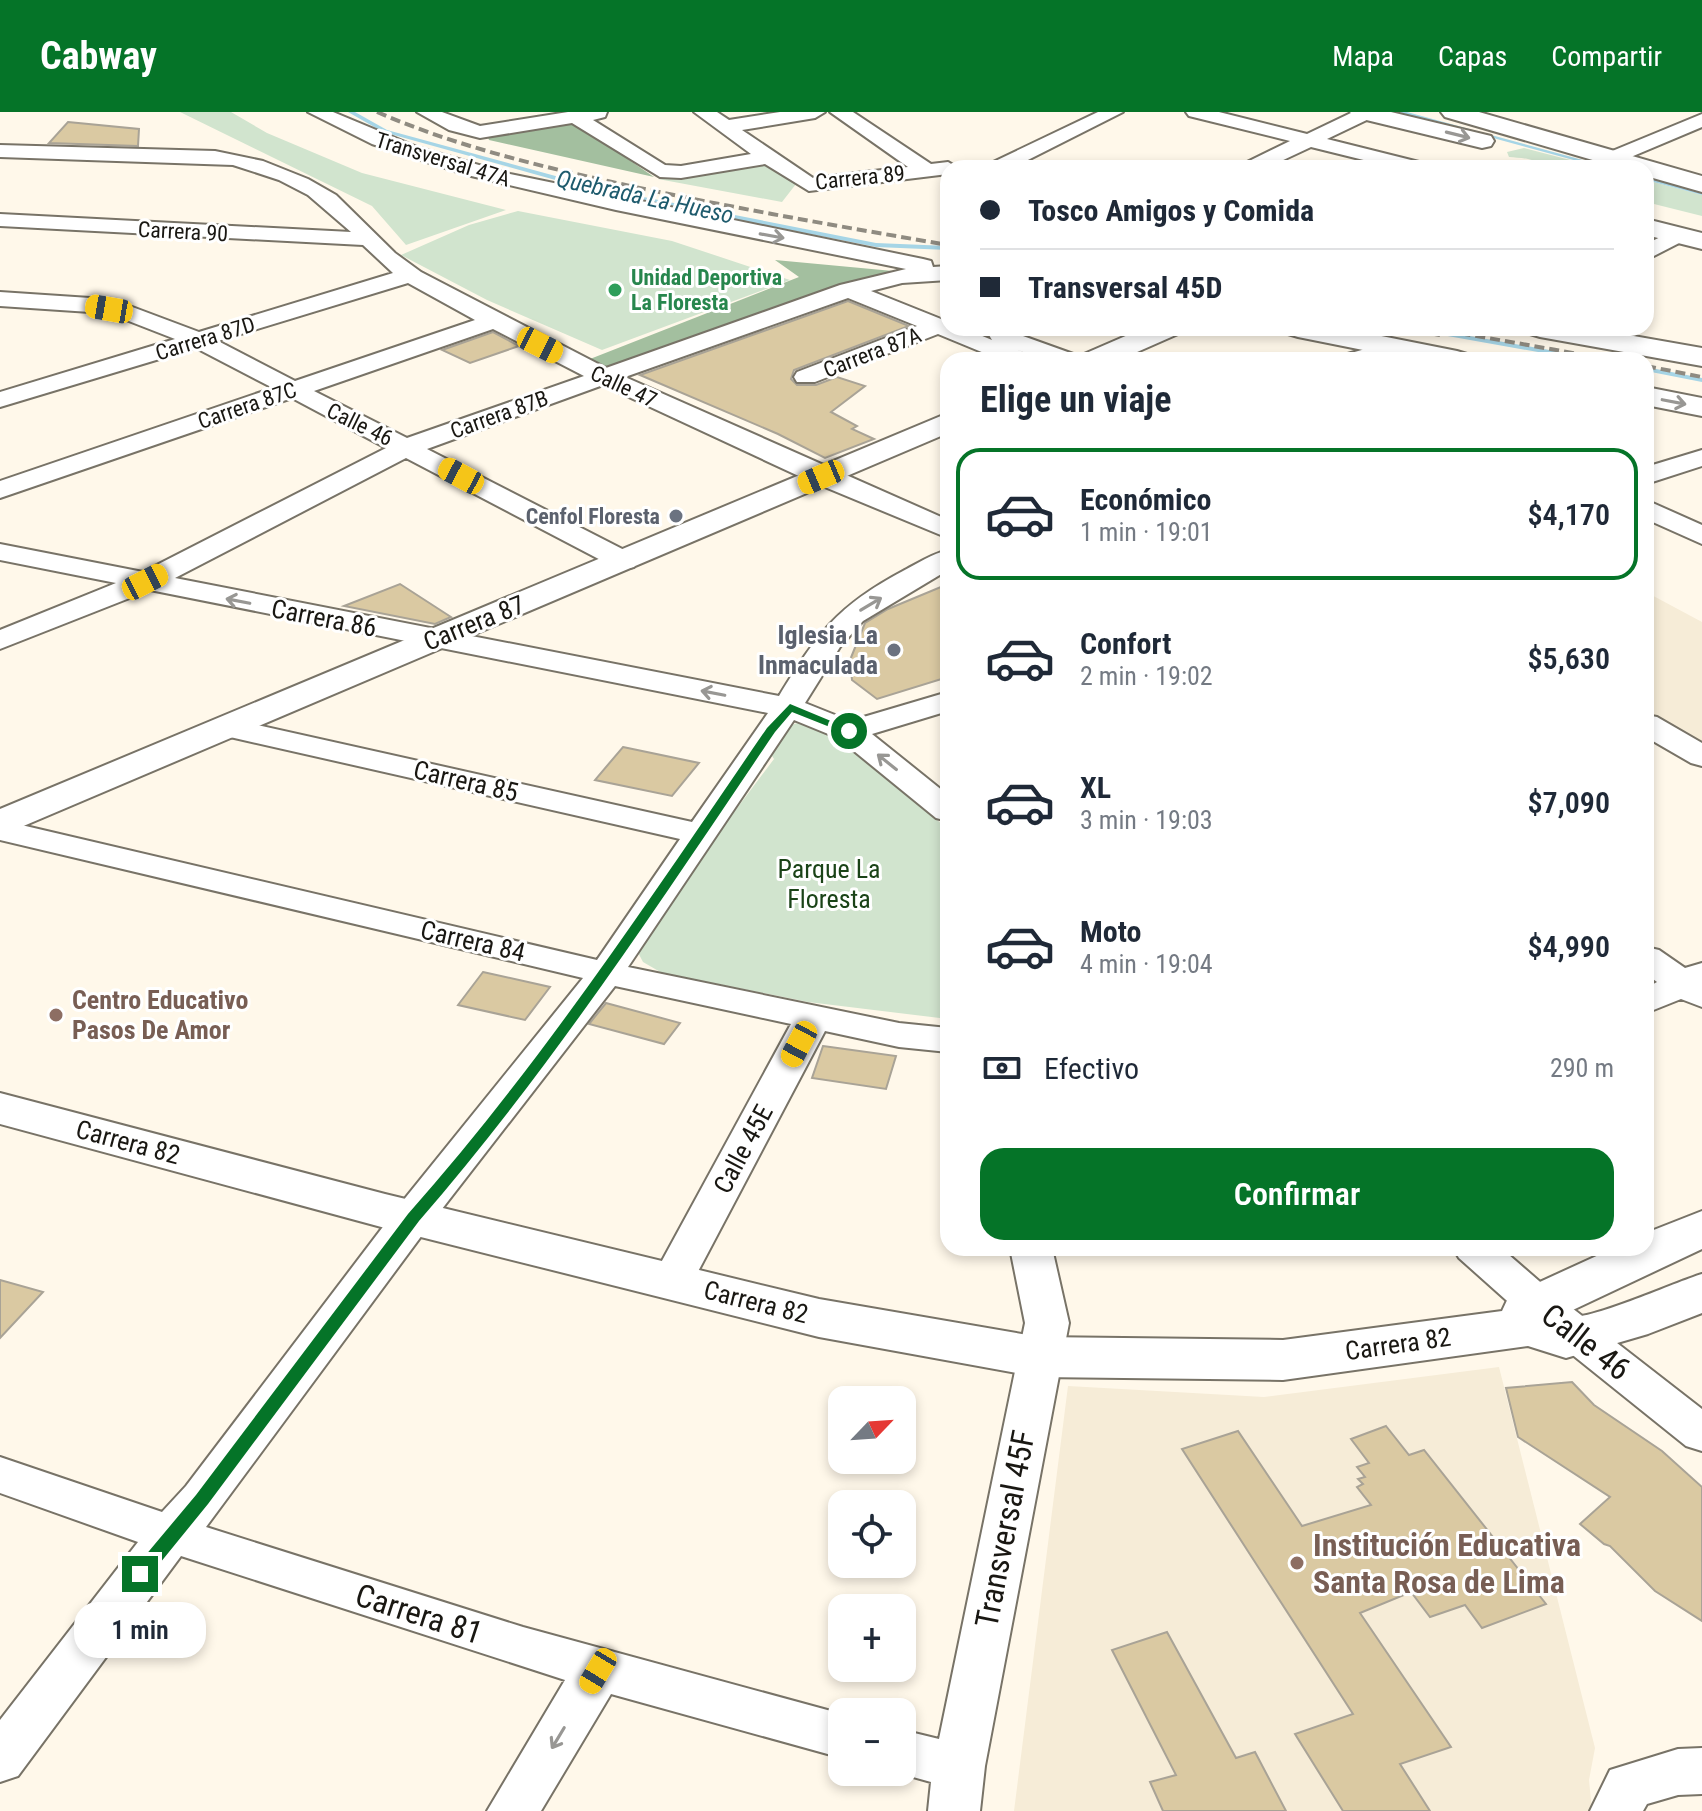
<!DOCTYPE html>
<html lang="es">
<head>
<meta charset="utf-8">
<style>
	:root { --surface:#fff; --page:#f6f6f7; --text:#1f2937; --muted:#747a83; --line:#e0e1e3; --accent:#057428 }
	body { margin:0; font-family:"Roboto Condensed",sans-serif; background:var(--page); color:var(--text); height:100vh; display:flex; flex-direction:column; font-size:30px; white-space:nowrap }
	* { box-sizing:border-box; margin:0 }
	p { font-size:26px; color:var(--muted) }
	.icon { flex:none; width:44px; height:44px; fill:none; stroke:currentColor; stroke-width:2; stroke-linecap:round; stroke-linejoin:round }
	.map { position:relative; flex:1; overflow:hidden }
	.side { position:absolute; left:940px; top:240px; width:714px; height:904px; display:flex; flex-direction:column; background:var(--surface); border-radius:24px; box-shadow:0 4px 12px #0003 }
	.side>* { flex:none }
	.top-card { position:absolute; left:940px; top:48px; width:714px; height:176px; border-radius:24px; box-shadow:0 4px 12px #0003; display:grid; align-content:center; height:176px; padding:0 40px; background:var(--surface) }
	.needle { width:52px; rotate:65deg }
	.fabs { position:absolute; left:828px; top:1274px; display:grid; gap:16px }
	.fabs a { display:grid; place-items:center; width:88px; height:88px; border-radius:16px; background:var(--surface); box-shadow:0 4px 12px #0003; font-size:40px }
	.end { position:absolute; width:36px; height:36px; margin:-18px; border:10px solid #057428; background:#fff; box-shadow:0 0 0 4px #fff }
	.from { border-radius:50% }
	.bubble { position:absolute; height:56px; border-radius:24px; background:var(--surface); box-shadow:0 4px 12px #0003; font-size:26px; font-weight:600; line-height:56px; text-align:center }
	.car { position:absolute; width:24px; height:48px; margin:-24px -12px; border-radius:10px; box-shadow:0 0 6px 2px #0007; background:linear-gradient(#f5c518 24%,#345 0 40%,#f5c518 0 76%,#345 0 86%,#f5c518 0) }
	.top-card b { display:flex; align-items:center; gap:28px; height:76px; font-size:30px }
	.top-card b+b { border-top:2px solid var(--line) }
	.top-card i { width:20px; height:20px; background:var(--text) }
	ul { padding:0; list-style:none }
	li { display:flex; align-items:center; gap:24px; height:132px; margin:0 16px 12px; padding:0 24px; border:4px solid transparent; border-radius:24px }
	li div { flex:1 }
	li b { display:block; font-size:30px }
	li em { font-style:normal; font-weight:600 }
	li.on { border-color:var(--accent) }
	li>.icon { width:72px; height:72px; stroke-width:1.5 }
	h2 { padding:0 40px; font-size:36px; line-height:96px }
	.pay { display:flex; align-items:center; gap:20px; height:88px; padding:0 40px; font-size:30px }
	.pay p { margin-inline-start:auto }
	.primary-button { display:flex; gap:16px; margin-top:auto; padding:16px 40px }
	.primary-button a { flex:1; height:92px; border-radius:24px; background:var(--accent); color:#fff; font-size:32px; font-weight:600; line-height:92px; text-align:center }
	header { display:flex; align-items:center; gap:48px; box-sizing:border-box; height:112px; padding:0 40px; background:var(--accent); color:#fff }
	header strong { font-size:38px }
	nav { display:flex; gap:44px; margin-inline-start:auto; font-size:28px }
	.map>svg:first-child { display:block }
</style>
</head>
<body>
<header>
<strong>Cabway</strong>
<nav><a>Mapa</a><a>Capas</a><a>Compartir</a></nav>
</header>
<div class="map">
<svg width="1702" height="1699" viewBox="0 0 1702 1699">
	<rect width="100%" height="100%" fill="#fff8ea"/>
	<path fill="#f6ecd7" d="M1646,480L1702,510V635L1646,604Z
		M1499,1255L1595,1636L1589,1668L1592,1699H1014L1068,1274L1264,1285Z"/>
	<path fill="#d1e4ce" d="M180,0H231L267,21L362,61L506,98L406,133L372,94Z
		M1524,36L1601,56H1544C1537,46 1521,46 1509,45L1507,40Z
		M763,49L796,72L782,90L658,67Z
		M1646,68L1702,83V104L1646,90Z
		M518,99L672,129L790,168L602,238L487,188L401,143L469,113Z
		M802,609L821,612L948,717V907L808,890L662,861L643,850L634,833L774,647L766,635L787,615Z"/>
	<path fill="#a3bf9f" d="M571,8L654,65L489,28L487,23Z
		M775,148L893,159L607,258L590,247L799,165Z"/>
	<g fill="none" stroke-linecap="round" stroke-linejoin="round">
		<path fill="#a6d5e6" fill-rule="evenodd" d="M348,0H355L387,18L603,77L876,131L948,134V138L876,135L602,81L383,20Z
			M1398,0H1407L1612,56H1603Z
			M1646,64L1702,79V83L1646,68Z
			M1411,216H1425L1594,246L1597,248H1583L1414,218Z
			M1646,255L1702,266V270L1646,259Z"/>
	</g>
	<path fill="#dac9a2" stroke="#a9a396" stroke-width="2" d="M68,10L139,17L138,34L49,31Z
		M848,189L909,214L794,258L791,267L797,273H816L837,265L865,274L831,300L857,314L852,317L874,327L825,346L778,322L640,263Z
		M493,220L519,234L470,251L442,238Z
		M400,472L451,505L435,512L344,494Z
		M948,472V565L877,587L852,568L850,548L865,511L888,497Z
		M623,635L699,651L672,684L595,668Z
		M483,860L550,875L525,908L458,893Z
		M606,891L680,911L664,932L589,912Z
		M823,934L896,944L886,977L812,966Z
		M0,1168L43,1180L0,1226Z
		M1572,1270L1594,1293L1662,1339L1702,1375V1509L1655,1479L1610,1434L1604,1432L1580,1412L1610,1385L1518,1325L1506,1276Z
		M1386,1314L1409,1343L1424,1338L1546,1492L1482,1516L1465,1493L1430,1505L1411,1480L1360,1501L1451,1635L1400,1652L1430,1699H1343L1295,1622L1353,1602L1182,1337L1238,1319L1302,1414L1371,1393L1357,1375L1363,1372L1358,1367L1365,1365L1357,1355L1369,1351L1351,1327Z
		M1167,1520L1236,1646L1255,1640L1286,1699H1163L1150,1670L1176,1663L1112,1538Z"/>
	<g fill="none" stroke-linecap="round" stroke-linejoin="round">
		<defs>
			<path id="minor" d="M308,0H333L417,35L510,62L923,147L931,149L933,155L948,154V168L902,171L871,179L946,209L948,216H963L992,228L989,223L993,218L1001,216L1076,243L1079,248H1045L1005,233L1031,243L1034,248H1001L938,222L815,270H797L794,265L797,260L917,214L848,186L625,265L948,408V426L803,366L603,273L427,337L634,443L638,449L634,455L624,457L614,455L406,346L175,466L779,584C817,522 837,494 903,459C918,451 932,442 948,438V458L863,509L840,535L805,591L850,609L948,580V599L872,622L948,683V709L936,706L838,626L794,608L628,855L899,911L948,916V940L899,935L825,919L693,1169L687,1180L672,1184L657,1180L651,1169L791,912L615,874L428,1115L206,1415L523,1515L842,1602V1646L611,1582L541,1699H487L565,1568L181,1444L18,1664L0,1670V1608L138,1430L0,1381V1345L162,1400L186,1374L398,1095L583,866L0,728V708L597,848L680,727L230,625L219,623L214,616L219,609L230,607L692,710L768,601L150,478L0,537V518L116,471L0,448V432L143,460L386,336L292,286L0,386V369L273,276L196,236L0,295V280L175,227L121,206L90,200L0,194V180L90,186L127,193L199,220L393,161L363,133L0,114V102L351,120L308,83L279,68L233,53L0,45V33L215,39L263,49L308,67L336,83L395,141L421,160L606,256L840,173L906,157L616,98L467,63L372,32ZM408,171L475,208L295,269L218,229ZM493,217L584,264L407,326L314,279Z
				M417,0H442L480,14L568,0H607L605,5L593,8L665,53L681,54L751,42L694,0H717L729,8L780,0H825L815,6L742,18L813,66L908,55L830,0H853L931,52L948,50L958,56H948V62L809,79L765,52L681,66L660,65L572,11L480,26L449,18Z
				M1098,0H1123L1012,56H986L989,52Z
				M1186,0H1219L1307,22L1353,0H1375L1373,5L1327,27L1427,52L1430,56H1396L1311,35L1266,56H1240L1243,52L1290,29L1189,4Z
				M1702,2V15L1619,50H1605L1602,46L1605,42Z
				M1677,117L1688,123L1685,128L1646,148V132Z
				M1397,228L1405,230L1409,235C1395,252 1362,248 1341,248L1344,243Z
				M1702,338V354L1646,372V355Z
				M1646,388L1702,413V432L1646,407Z
				M1646,603L1657,605L1702,631V654L1691,651L1646,625Z
				M1646,835L1659,838L1685,856L1702,851V895L1681,887L1646,901V876L1657,870L1646,862Z
				M1010,1136H1052L1069,1211L985,1654L980,1699H928L931,1670L895,1660H902V1618L939,1627L1025,1211Z
				M1453,1136H1501L1554,1182L1702,1297V1339L1686,1334L1524,1204L1459,1146Z
				M1702,1636V1682L1678,1683L1647,1692L1643,1699H1590L1610,1658L1678,1637Z"/>
			<path id="tertiary" d="M1350,0H1391L1491,24L1494,29L1491,34L1482,36L1354,5Z
				M1441,0H1479L1702,64V80L1646,64V56H1620L1445,5Z
				M1646,107L1702,121V137L1646,123Z
				M1144,216H1182L1178,222L1119,248H1079L1084,242Z
				M1284,216H1341L1457,239L1467,242L1472,248H1413L1298,225L1288,222Z
				M1526,216H1588L1702,236V254L1540,225L1530,222Z
				M1646,275L1702,286V304L1646,293Z
				M948,301V321L0,724V697Z
				M0,981L385,1082L819,1187L1039,1225L1283,1228L1502,1199L1509,1184L1614,1136H1646V1121L1702,1099V1137L1558,1205C1583,1213 1672,1171 1702,1162V1201L1648,1222L1566,1246L1528,1234L1283,1268L1039,1265L819,1225L385,1116L0,1012Z"/>
		</defs>
		<use href="#minor" stroke="#787367" stroke-width="4"/>
		<use href="#tertiary" stroke="#787367" stroke-width="4"/>
		<use href="#minor" fill="#fff" fill-rule="evenodd"/>
		<use href="#tertiary" fill="#fff" fill-rule="evenodd"/>
		<path stroke="#8f8b81" stroke-width="4" stroke-dasharray="10 5" stroke-linecap="butt" d="M377,0C460,36 547,56 635,75C739,97 843,115 948,133
			M1401,216L1440,223
			M1431,216L1613,248
			M1646,254L1702,265"/>
	</g>
	<defs><path id="oneway-shaft" d="M-6 0H5M1.5-3L5.5 0L1.5 3" fill="none" stroke-width="1.6" stroke-linecap="round" stroke-linejoin="round" transform="scale(2)"/></defs>
	<g stroke="#989794">
		<use href="#oneway-shaft" transform="translate(1458 23) rotate(14)"/>
		<use href="#oneway-shaft" transform="translate(772 124) rotate(10)"/>
		<use href="#oneway-shaft" transform="translate(1674 290) rotate(11)"/>
		<use href="#oneway-shaft" transform="translate(238 489) rotate(-169)"/>
		<use href="#oneway-shaft" transform="translate(871 492) rotate(-31)"/>
		<use href="#oneway-shaft" transform="translate(713 581) rotate(-169)"/>
		<use href="#oneway-shaft" transform="translate(887 650) rotate(-141)"/>
		<use href="#oneway-shaft" transform="translate(558 1626) rotate(121)"/>
	</g>
	<path fill="#057428" d="M790,592L855,619L845,621L792,600L775,620C662,787 551,957 419,1109L208,1392L147,1467H134L132,1462L134,1457L196,1383L408,1102C542,951 653,782 767,616Z"/>
	<circle fill="#2e9e5b" stroke="#fff" stroke-width="3" cx="615" cy="178" r="8"/>
	<g fill="#6b7280" stroke="#fff" stroke-width="3">
		<circle cx="676" cy="404" r="8"/>
		<circle cx="894" cy="538" r="8"/>
	</g>
	<g fill="#8d6e63" stroke="#fff" stroke-width="3">
		<circle cx="56" cy="903" r="8"/>
		<circle cx="1297" cy="1451" r="8"/>
	</g>
	<g text-anchor="middle" stroke-width="6" stroke-linejoin="round" paint-order="stroke">
		<g font-size="22" fill="#191712" stroke="#fff">
			<text transform="translate(443 47) rotate(17)" y="8">Transversal 47A</text>
			<text transform="translate(860 65) rotate(-6)" y="8">Carrera 89</text>
			<text transform="translate(183 119) rotate(3)" y="8">Carrera 90</text>
			<text transform="translate(205 226) rotate(-17)" y="8">Carrera 87D</text>
			<text transform="translate(872 240) rotate(-21)" y="8">Carrera 87A</text>
			<text transform="translate(624 274) rotate(25)" y="8">Calle 47</text>
			<text transform="translate(247 293) rotate(-19)" y="8">Carrera 87C</text>
			<text transform="translate(499 302) rotate(-20)" y="8">Carrera 87B</text>
			<text transform="translate(360 312) rotate(26)" y="8">Calle 46</text>
		</g>
		<g font-size="22" font-weight="bold" fill="#27864d" stroke="#fff" text-anchor="start">
			<text x="631" y="173">Unidad Deportiva<tspan x="631" dy="25">La Floresta</tspan></text>
		</g>
		<g font-size="22" font-weight="bold" fill="#5b616d" stroke="#fff" text-anchor="end">
			<text x="660" y="412">Cenfol Floresta</text>
		</g>
		<g font-size="24" font-style="italic" fill="#1e5b6d" stroke="#fff">
			<text transform="translate(645 85) rotate(12)" y="8">Quebrada La Hueso</text>
		</g>
		<g font-size="26" fill="#191712" stroke="#fff">
			<text transform="translate(324 506) rotate(11)" y="9">Carrera 86</text>
			<text transform="translate(474 511) rotate(-22)" y="9">Carrera 87</text>
			<text transform="translate(466 669) rotate(13)" y="9">Carrera 85</text>
			<text transform="translate(473 829) rotate(13)" y="9">Carrera 84</text>
			<text transform="translate(128 1030) rotate(15)" y="9">Carrera 82</text>
			<text transform="translate(743 1037) rotate(-62)" y="9">Calle 45E</text>
			<text transform="translate(756 1190) rotate(14)" y="9">Carrera 82</text>
			<text transform="translate(1398 1232) rotate(-8)" y="9">Carrera 82</text>
		</g>
		<g font-size="26" font-weight="bold" fill="#5b616d" stroke="#fff" text-anchor="end">
			<text x="878" y="532">Iglesia La<tspan x="878" dy="30">Inmaculada</tspan></text>
		</g>
		<g font-size="26" fill="#1a4317" stroke="#fff">
			<text x="829" y="766">Parque La<tspan x="829" dy="30">Floresta</tspan></text>
		</g>
		<g font-size="26" font-weight="bold" fill="#785e54" stroke="#fff" text-anchor="start">
			<text x="72" y="897">Centro Educativo<tspan x="72" dy="30">Pasos De Amor</tspan></text>
		</g>
		<g font-size="32" fill="#191712" stroke="#fff">
			<text transform="translate(1586 1230) rotate(38)" y="11">Calle 46</text>
			<text transform="translate(1005 1417) rotate(-79)" y="11">Transversal 45F</text>
			<text transform="translate(419 1502) rotate(18)" y="11">Carrera 81</text>
		</g>
		<g font-size="32" font-weight="bold" fill="#785e54" stroke="#fff" text-anchor="start">
			<text x="1313" y="1444">Institución Educativa<tspan x="1313" dy="37">Santa Rosa de Lima</tspan></text>
		</g>
	</g>
</svg>
<div class="fabs">
<a><svg class="needle" viewBox="-14 -14 28 28"><path d="M0-13l5 13h-10z" fill="#e53935"/><path d="M0 13l5-13h-10z" fill="#747a83"/></svg></a>
<a><svg class="icon" aria-label="locate" viewBox="0 0 24 24"><circle cx="12" cy="12" r="6"/><path d="M12 2v4M12 18v4M2 12h4M18 12h4"/></svg></a>
<a>+</a>
<a>−</a>
</div>
<i class="end from" style="left:849px;top:619px"></i>
<i class="end" style="left:140px;top:1462px"></i>
<div class="bubble" style="left:74px;top:1490px;width:132px">1 min</div>
<i class="car" style="left:109px;top:197px;rotate:280deg"></i>
<i class="car" style="left:540px;top:233px;rotate:117deg"></i>
<i class="car" style="left:461px;top:364px;rotate:298deg"></i>
<i class="car" style="left:821px;top:365px;rotate:247deg"></i>
<i class="car" style="left:145px;top:470px;rotate:63deg"></i>
<i class="car" style="left:799px;top:932px;rotate:208deg"></i>
<i class="car" style="left:598px;top:1559px;rotate:211deg"></i>
<div class="top-card">
<b><i class="from"></i>Tosco Amigos y Comida</b>
<b><i></i>Transversal 45D</b>
</div>
<section class="side">
<h2>Elige un viaje</h2>
<ul>
<li class="on"><svg class="icon" aria-label="car" viewBox="0 0 24 24"><path d="M5 17H2v-5l4-1 3-4h7l3 4 3 1v5h-3M9 17h6M6 11h13"/><circle cx="7" cy="17" r="2"/><circle cx="17" cy="17" r="2"/></svg><div><b>Económico</b><p>1 min · 19:01</p></div><em>$4,170</em></li>
<li><svg class="icon" aria-label="car" viewBox="0 0 24 24"><path d="M5 17H2v-5l4-1 3-4h7l3 4 3 1v5h-3M9 17h6M6 11h13"/><circle cx="7" cy="17" r="2"/><circle cx="17" cy="17" r="2"/></svg><div><b>Confort</b><p>2 min · 19:02</p></div><em>$5,630</em></li>
<li><svg class="icon" aria-label="car" viewBox="0 0 24 24"><path d="M5 17H2v-5l4-1 3-4h7l3 4 3 1v5h-3M9 17h6M6 11h13"/><circle cx="7" cy="17" r="2"/><circle cx="17" cy="17" r="2"/></svg><div><b>XL</b><p>3 min · 19:03</p></div><em>$7,090</em></li>
<li><svg class="icon" aria-label="car" viewBox="0 0 24 24"><path d="M5 17H2v-5l4-1 3-4h7l3 4 3 1v5h-3M9 17h6M6 11h13"/><circle cx="7" cy="17" r="2"/><circle cx="17" cy="17" r="2"/></svg><div><b>Moto</b><p>4 min · 19:04</p></div><em>$4,990</em></li>
</ul>
<div class="pay"><svg class="icon" aria-label="cash" viewBox="0 0 24 24"><path d="M3 7h18v10H3z"/><circle cx="12" cy="12" r="2"/></svg>Efectivo<p>290 m</p></div>
<div class="primary-button"><a>Confirmar</a></div>
</section>
</div>
</body>
</html>
